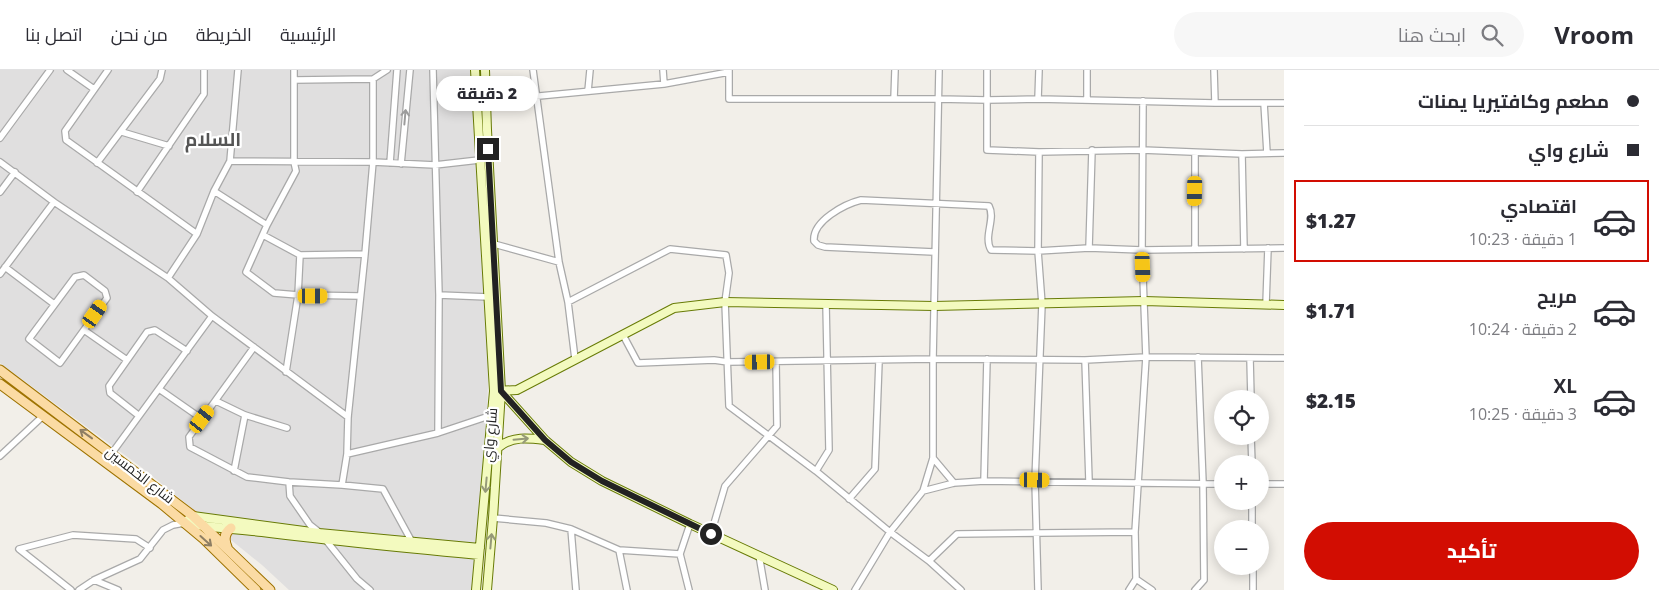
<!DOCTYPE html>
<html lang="ar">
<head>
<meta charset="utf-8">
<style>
	:root { --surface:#fff; --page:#f7f7f7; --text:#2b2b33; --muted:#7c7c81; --line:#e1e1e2; --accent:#d20d02 }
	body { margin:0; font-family:"Open Sans",Cairo,sans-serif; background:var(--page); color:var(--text); direction:rtl; height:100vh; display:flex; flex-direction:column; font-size:19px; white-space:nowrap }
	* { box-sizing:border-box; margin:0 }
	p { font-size:16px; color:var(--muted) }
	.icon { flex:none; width:28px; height:28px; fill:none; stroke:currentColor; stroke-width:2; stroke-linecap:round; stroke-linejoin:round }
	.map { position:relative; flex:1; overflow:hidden; direction:ltr }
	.sheet { display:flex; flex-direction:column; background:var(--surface); width:375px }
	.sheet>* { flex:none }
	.banner { display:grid; align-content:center; height:110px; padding:0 20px; background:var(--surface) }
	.controls { position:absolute; left:1214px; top:320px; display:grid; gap:10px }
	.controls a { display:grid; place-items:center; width:55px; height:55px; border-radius:50%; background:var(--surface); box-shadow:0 2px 12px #0003; font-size:25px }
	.end { position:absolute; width:22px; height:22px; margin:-11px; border:6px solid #222; background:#fff; box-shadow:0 0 0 2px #fff }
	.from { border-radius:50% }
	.bubble { position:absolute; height:35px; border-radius:18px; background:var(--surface); box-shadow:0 2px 12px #0003; font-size:16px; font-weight:800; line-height:35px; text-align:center; direction:rtl }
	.car { position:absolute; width:15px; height:30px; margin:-15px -8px; border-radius:6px; box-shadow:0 0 4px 1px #0007; background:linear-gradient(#f5c518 24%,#345 0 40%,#f5c518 0 76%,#345 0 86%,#f5c518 0) }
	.banner b { display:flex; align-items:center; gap:18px; height:48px; font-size:19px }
	.banner b+b { border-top:1px solid var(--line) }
	.banner i { width:12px; height:12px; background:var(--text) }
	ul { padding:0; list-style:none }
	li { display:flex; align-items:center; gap:15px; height:82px; margin:0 10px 8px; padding:0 10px; border:2px solid transparent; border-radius:0px }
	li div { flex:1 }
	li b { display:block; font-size:19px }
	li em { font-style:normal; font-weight:800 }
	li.selected { border-color:var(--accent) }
	li>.icon { width:45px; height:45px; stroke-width:1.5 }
	.primary-button { display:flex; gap:10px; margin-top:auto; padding:10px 20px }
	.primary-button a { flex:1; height:58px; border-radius:30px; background:var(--accent); color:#fff; font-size:20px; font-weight:800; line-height:58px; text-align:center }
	header { display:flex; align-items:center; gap:30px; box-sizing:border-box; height:70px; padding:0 25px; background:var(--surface); border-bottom:1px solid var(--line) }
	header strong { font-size:24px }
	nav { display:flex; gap:28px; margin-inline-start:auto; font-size:18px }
	.search { width:350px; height:45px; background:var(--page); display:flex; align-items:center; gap:12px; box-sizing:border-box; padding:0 18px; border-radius:28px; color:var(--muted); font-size:19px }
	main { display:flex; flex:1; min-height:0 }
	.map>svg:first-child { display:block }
</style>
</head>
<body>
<header>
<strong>Vroom</strong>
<div class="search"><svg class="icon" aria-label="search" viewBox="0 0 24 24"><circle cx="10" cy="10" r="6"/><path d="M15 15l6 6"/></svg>ابحث هنا</div>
<nav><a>الرئيسية</a><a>الخريطة</a><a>من نحن</a><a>اتصل بنا</a></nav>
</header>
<main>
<section class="sheet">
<div class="banner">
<b><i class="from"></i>مطعم وكافتيريا يمنات</b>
<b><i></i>شارع واي</b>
</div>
<ul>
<li class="selected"><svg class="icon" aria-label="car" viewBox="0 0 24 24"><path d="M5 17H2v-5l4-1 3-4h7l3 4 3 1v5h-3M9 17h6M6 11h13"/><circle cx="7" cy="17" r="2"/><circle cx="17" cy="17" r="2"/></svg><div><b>اقتصادي</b><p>1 دقيقة · 10:23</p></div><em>$1.27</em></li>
<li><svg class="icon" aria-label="car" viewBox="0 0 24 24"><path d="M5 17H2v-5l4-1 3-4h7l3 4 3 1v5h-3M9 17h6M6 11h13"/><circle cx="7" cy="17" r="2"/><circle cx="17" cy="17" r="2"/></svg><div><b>مريح</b><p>2 دقيقة · 10:24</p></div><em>$1.71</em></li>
<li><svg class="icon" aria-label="car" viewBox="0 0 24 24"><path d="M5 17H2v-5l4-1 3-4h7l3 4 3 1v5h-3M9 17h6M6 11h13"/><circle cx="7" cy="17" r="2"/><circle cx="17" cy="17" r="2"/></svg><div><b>XL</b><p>3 دقيقة · 10:25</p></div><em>$2.15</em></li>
</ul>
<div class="primary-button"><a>تأكيد</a></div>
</section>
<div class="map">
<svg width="1284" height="520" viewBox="0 0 1284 520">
	<rect width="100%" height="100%" fill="#f2efe9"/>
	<path fill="#e0dfdf" d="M0,0H470L489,282L486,377L474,520H289L262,495L141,397L0,293Z"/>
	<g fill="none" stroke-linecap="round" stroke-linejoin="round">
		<defs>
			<path id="street" d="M67,0L94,19
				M108,0L65,61L66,70L197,164
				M294,0V92L296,101L267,155L246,202L274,223L298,225L360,226
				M433,0L439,225L438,363
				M533,0L559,192
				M663,0L664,14
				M729,0V29H938L987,30L1038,29L1215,33H1284
				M987,0V80L1039,82L1142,80L1242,84L1284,83
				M1087,0V30
				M1214,0L1215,33
				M294,10L373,9L387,0
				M588,21L590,0
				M894,29L895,0
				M1038,29L1039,0
				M486,31L664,14L729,2
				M1264,33L1267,83
				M122,62L169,76
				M0,68L50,0
				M1242,84L1244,179
				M230,91L373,92L435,95L479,90
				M0,92L54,132L168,208L212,246L348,347
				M97,93L160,9L162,0
				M390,93L397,0
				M401,94L410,0
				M214,121L267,155
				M0,122L15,102
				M137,122L204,24V0
				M263,165L300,185L365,184
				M494,174L559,192L568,232L575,289
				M1089,178L1092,80
				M1195,179V83
				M934,182L825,177L818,175L814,171C812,151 845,134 861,130L989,136C996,149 983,166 991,180L1038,181L1089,178L1142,180L1284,178
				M5,197L54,234
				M0,204L54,132
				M84,205L105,221L107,228L60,293L29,269L75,207Z
				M168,208L197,164L214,121L230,91L238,0
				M439,225L488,227
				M568,232L670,179L726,185L729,203L725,232L729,336L816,401L890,462L929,491L961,520
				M1266,234L1268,178
				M84,260L127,290
				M623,265L638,293L714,290L728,292L933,289L1085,290L1146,287L1284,288
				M254,277L189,367L190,377L247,407L289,412L342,415L383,419L412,472
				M1250,288L1251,329
				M1085,290L1089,411
				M286,302L298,225L300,185
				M159,319L202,349
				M216,331L245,345L287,358
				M138,345L110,323L109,316L147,262L155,260L187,281
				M1251,366L1252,394
				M112,383L212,246
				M347,384L438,363L492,345
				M0,386L43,346
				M933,388L954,413
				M234,401L245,345
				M816,401L829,380L826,234
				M984,411L987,289
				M289,412L290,426L310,455L319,462
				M1260,414H1284
				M342,415L347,384L348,347L365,184L373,92V9
				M923,421L954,413L984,411L1222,414
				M849,429L875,399L879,291
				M1252,431V459
				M493,448L546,453L571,459L619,480L680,484
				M571,459L576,520
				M711,464L725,416L777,356L776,292
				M325,469L357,509L370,520
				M619,480L627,520
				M759,485L765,520
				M929,491L957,464L1135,462
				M1253,496V520
				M1136,509L1152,520
				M94,510L118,520
				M71,520L19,479L73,465L136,469L150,478
				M79,520L94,510L140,489L163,460L173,455L184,453
				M689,520L680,484L690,454
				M855,520L890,462L923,421L933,388V289L939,0
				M1038,520L1035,410L1042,234L1038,181L1039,82
				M1129,520L1136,509L1135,462L1146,287L1142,180L1143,31
				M1195,520L1204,510L1203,413L1198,287"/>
			<path id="secondary" d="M475,0L494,321L476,520
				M485,0L487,60L501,321L493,448L487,520
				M494,321L517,320L674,238L725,232L934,236L1144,231L1284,235
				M501,321L545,370L571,392L602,411L690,454L833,520
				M499,377C512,366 528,368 545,370
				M184,453L193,446L319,463L480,478
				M186,453C211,458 236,459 262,462C334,471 406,478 479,485"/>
			<path id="primary" d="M0,300L193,446L270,520
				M0,314L162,434L204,469L256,520
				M227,477C224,470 224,463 231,458"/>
		</defs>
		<use href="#street" stroke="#a9a9a9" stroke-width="8"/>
		<use href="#secondary" stroke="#687b06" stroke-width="10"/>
		<use href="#primary" stroke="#9e7301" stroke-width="11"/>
		<use href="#street" stroke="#fff" stroke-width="5.5"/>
		<use href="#secondary" stroke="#f3fabf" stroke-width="8"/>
		<use href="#primary" stroke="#fbdba4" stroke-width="9"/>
	</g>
	<defs><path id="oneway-shaft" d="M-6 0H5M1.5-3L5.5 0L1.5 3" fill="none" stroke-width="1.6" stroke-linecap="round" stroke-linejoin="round" transform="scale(1.25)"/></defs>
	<use stroke="#9c9c9c" href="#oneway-shaft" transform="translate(405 47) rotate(-85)"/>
	<g stroke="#8e7e63">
		<use href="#oneway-shaft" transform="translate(86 364) rotate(-144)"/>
		<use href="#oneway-shaft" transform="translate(206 471) rotate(42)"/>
	</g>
	<g stroke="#959978">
		<use href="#oneway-shaft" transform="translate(521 369) rotate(-5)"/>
		<use href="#oneway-shaft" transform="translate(486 415) rotate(95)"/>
		<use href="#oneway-shaft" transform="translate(491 471) rotate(-85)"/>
	</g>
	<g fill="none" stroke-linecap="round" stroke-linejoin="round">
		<path stroke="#222" stroke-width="6" d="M488,79L501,321L545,370L571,392L602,411L711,464"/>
	</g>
	<g text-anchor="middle" stroke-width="4.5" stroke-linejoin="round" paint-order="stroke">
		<g font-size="14" fill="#222" stroke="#fff">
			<text transform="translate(490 365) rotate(-85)" y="5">شارع واي</text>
			<text transform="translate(140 405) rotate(38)" y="5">شارع الخمسين</text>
		</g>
		<g font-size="19" font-weight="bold" fill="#555" stroke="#fff">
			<text x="213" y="76">السلام</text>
		</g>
	</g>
</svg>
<div class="controls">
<a><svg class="icon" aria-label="locate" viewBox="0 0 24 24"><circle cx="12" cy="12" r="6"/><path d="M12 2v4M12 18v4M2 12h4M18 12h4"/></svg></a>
<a>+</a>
<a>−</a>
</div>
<i class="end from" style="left:711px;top:464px"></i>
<i class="end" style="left:488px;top:79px"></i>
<div class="bubble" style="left:436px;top:6px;width:102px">2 دقيقة</div>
<i class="car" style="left:1195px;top:121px;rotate:181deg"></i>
<i class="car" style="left:1143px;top:197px;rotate:178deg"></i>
<i class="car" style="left:313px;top:226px;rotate:90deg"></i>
<i class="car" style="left:95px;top:244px;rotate:35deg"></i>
<i class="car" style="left:760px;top:292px;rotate:269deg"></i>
<i class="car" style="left:202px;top:349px;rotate:37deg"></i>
<i class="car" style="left:1035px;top:410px;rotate:91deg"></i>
</div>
</main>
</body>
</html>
